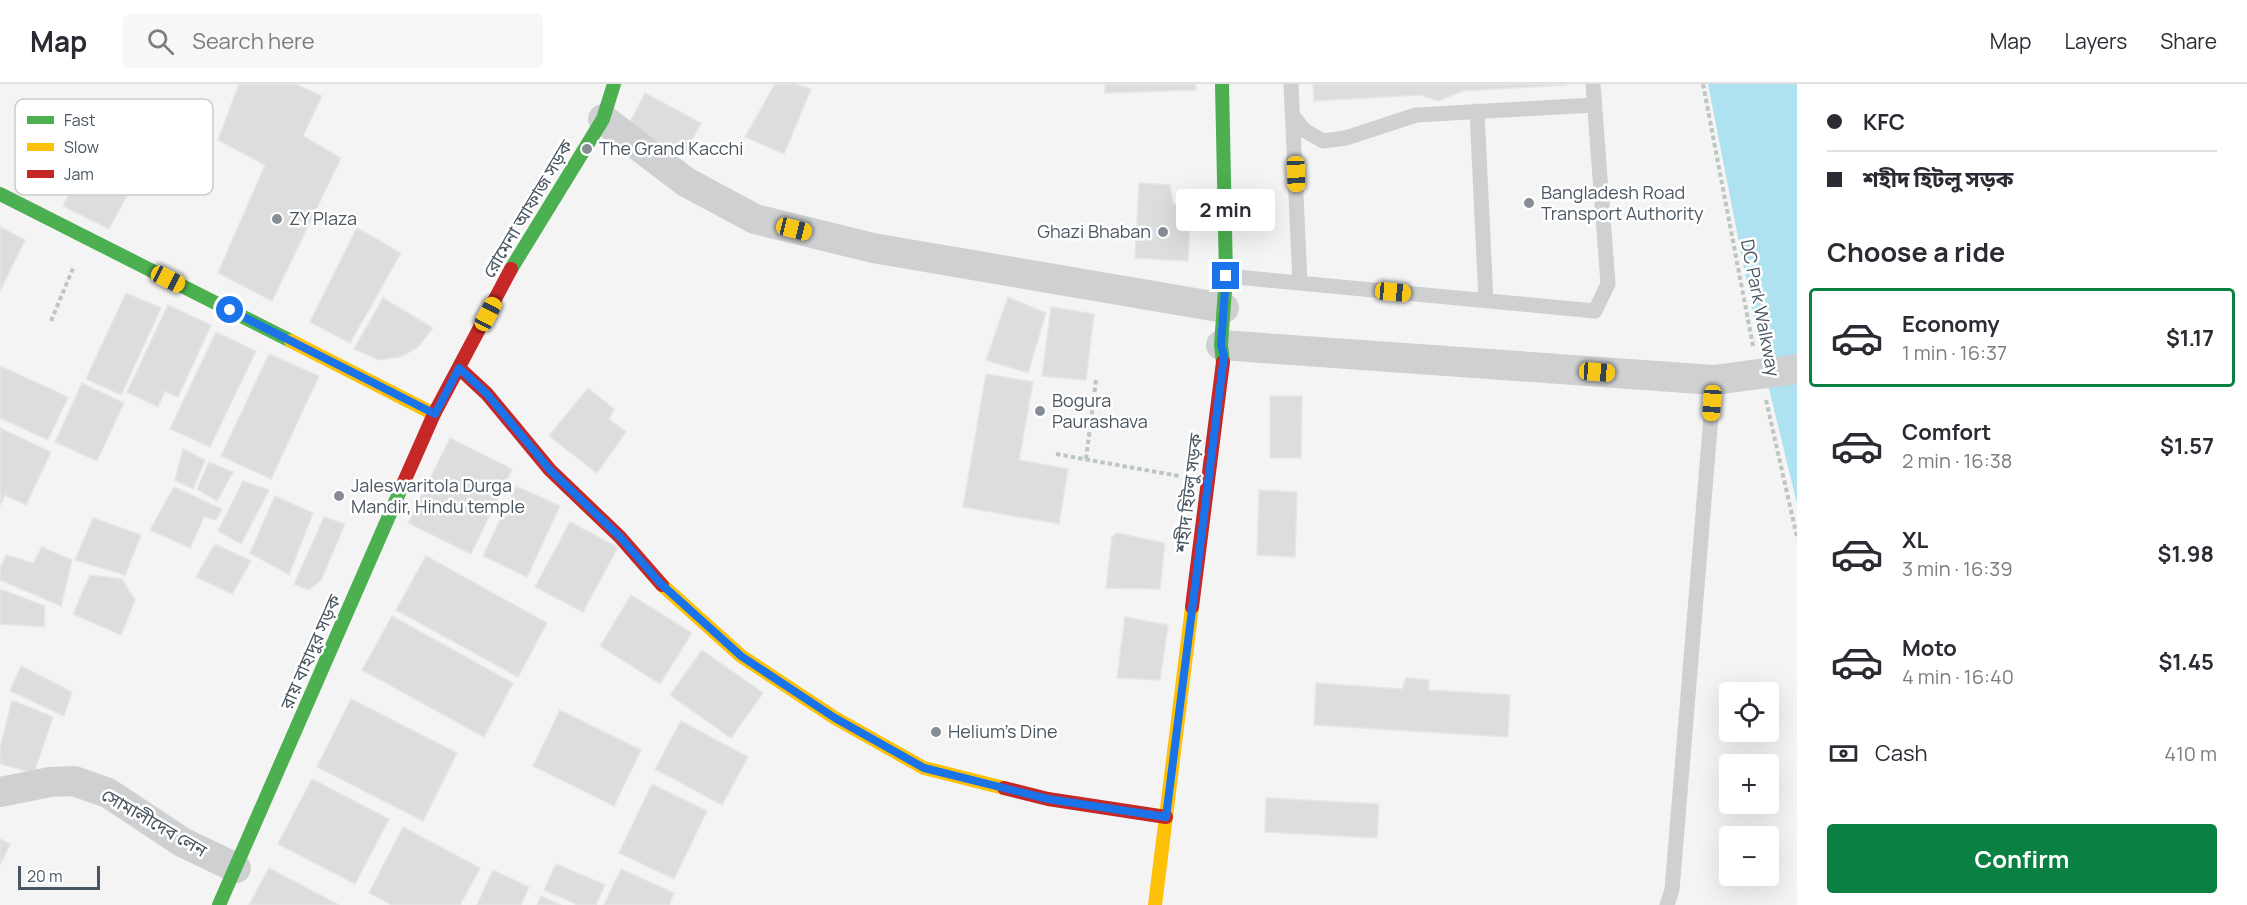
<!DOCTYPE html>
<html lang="en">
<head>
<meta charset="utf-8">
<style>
	:root { --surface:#fff; --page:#f7f7f7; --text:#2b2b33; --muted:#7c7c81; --line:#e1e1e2; --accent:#0b8043 }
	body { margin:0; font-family:Manrope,"Noto Sans Bengali",sans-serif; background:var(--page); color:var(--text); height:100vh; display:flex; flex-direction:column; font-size:22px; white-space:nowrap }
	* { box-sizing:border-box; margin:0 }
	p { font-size:20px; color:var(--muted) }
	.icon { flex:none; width:33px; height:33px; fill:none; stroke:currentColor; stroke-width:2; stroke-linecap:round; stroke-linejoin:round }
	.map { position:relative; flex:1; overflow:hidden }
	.drawer { display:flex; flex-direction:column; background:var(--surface); width:450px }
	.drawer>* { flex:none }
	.banner { display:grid; align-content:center; height:132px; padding:0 30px; background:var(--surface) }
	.tools { position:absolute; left:1719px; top:598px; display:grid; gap:12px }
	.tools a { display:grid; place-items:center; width:60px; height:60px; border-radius:6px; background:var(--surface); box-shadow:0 6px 24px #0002; font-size:30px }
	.scale { position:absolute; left:18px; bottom:15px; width:82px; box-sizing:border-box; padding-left:6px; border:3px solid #4a5661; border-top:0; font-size:16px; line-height:21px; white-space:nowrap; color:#4a5661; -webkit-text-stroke:4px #fff; paint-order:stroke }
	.end { position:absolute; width:27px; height:27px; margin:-14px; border:8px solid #1a73e8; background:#fff; box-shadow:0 0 0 3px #fff }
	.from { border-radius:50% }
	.bubble { position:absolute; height:42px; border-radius:6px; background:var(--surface); box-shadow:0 6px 24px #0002; font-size:20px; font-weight:700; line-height:42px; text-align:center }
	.car { position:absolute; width:18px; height:36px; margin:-18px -9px; border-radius:8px; box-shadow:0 0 4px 2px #0007; background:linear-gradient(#f5c518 24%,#345 0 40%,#f5c518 0 76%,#345 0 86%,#f5c518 0) }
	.banner b { display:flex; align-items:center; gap:21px; height:57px; font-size:22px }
	.banner b+b { border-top:2px solid var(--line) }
	.banner i { width:15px; height:15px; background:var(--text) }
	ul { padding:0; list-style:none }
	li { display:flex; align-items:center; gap:18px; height:99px; margin:0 12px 9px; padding:0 18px; border:3px solid transparent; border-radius:6px }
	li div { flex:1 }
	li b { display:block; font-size:22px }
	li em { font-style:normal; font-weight:700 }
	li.selected { border-color:var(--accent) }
	li>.icon { width:54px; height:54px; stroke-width:1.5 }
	h2 { padding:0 30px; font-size:27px; line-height:72px }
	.pay { display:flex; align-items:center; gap:15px; height:66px; padding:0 30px; font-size:22px }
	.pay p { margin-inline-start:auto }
	.button { display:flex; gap:12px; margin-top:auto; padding:12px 30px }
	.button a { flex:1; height:69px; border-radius:6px; background:var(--accent); color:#fff; font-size:24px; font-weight:700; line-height:69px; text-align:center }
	header { display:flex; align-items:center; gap:36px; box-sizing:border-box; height:84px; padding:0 30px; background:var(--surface); border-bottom:2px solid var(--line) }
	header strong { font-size:28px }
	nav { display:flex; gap:33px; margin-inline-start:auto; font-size:21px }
	.search { width:420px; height:54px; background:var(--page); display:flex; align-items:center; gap:15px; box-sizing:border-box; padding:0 21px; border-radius:6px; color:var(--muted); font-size:22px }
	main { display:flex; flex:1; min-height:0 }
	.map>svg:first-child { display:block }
</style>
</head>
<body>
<header>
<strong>Map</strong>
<div class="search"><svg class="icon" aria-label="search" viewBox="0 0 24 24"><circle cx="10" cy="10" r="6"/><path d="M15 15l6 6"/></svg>Search here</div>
<nav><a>Map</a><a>Layers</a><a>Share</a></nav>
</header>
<main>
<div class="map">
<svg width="1797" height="821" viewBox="0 0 1797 821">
	<rect width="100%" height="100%" fill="#f4f4f4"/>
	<path fill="#aee2f0" d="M1708,0H1797V420L1762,276Z"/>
	<path fill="#ddddde" stroke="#e5e6e7" stroke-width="1.5" d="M239,0H295L322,12L303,52L341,74L272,217L218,189L265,81L218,56Z
		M775,0H794L811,5L784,70L745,53Z
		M1105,0H1195L1196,6L1105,9Z
		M1313,0H1566V1L1463,7L1438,17L1420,11L1314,17Z
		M645,9L701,39L684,71L628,42Z
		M96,51L147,74L109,145L63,122Z
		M1139,99L1170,101L1173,120L1191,121L1188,177L1135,174Z
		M0,143L25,156L0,207Z
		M357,144L401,169L350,259L310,238Z
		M126,209L161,224L121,311L86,295Z
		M1008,213L1046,229L1028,289L986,276Z
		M383,214L433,244L417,264L400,273L379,276L354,265Z
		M168,221L211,241L178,313L165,307L158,323L127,308Z
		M1051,223L1094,230L1086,296L1042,292Z
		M216,248L256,267L210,363L170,345Z
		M269,270L319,292L271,395L221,372Z
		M0,282L68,313L48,356L0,334Z
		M986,290L1033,298L1019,376L1068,385L1059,440L963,423Z
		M82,299L124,319L97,377L55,358Z
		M588,304L614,325L609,335L626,348L597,389L549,352Z
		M1270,312H1302L1301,374H1270Z
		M0,344L51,368L26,421L5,411L0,422Z
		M450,354L512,385L471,470L408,439Z
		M183,365L205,376L193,405L175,396Z
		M209,378L233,388L217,417L197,405Z
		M243,397L269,406L241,460L218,447Z
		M516,402L560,422L527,493L483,472Z
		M174,403L222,425L216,436L204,433L190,464L150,446Z
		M1259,406L1297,408L1295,473L1257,471Z
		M275,412L313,429L289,491L250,469Z
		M324,433L345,440L321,496L309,506L294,500Z
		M93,434L141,451L125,491L75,476Z
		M570,438L618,463L583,528L535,503Z
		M1117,449L1165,459L1160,505L1106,504L1112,453Z
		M215,460L251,477L232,510L196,493Z
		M42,463L72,476L61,522L0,496V485L6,471L33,479Z
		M426,472L547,539L518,593L396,526Z
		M90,491L122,495L135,516L121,551L73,530Z
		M0,505L45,522L44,543L0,540Z
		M631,511L692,549L660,600L600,562Z
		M392,532L513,599L484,653L362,586Z
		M1125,533L1168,541L1160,596L1117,594Z
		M702,566L763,609L731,654L670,611Z
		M21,582L72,608L64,632L10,607Z
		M1406,594L1429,596V606L1510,611L1508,653L1314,641L1316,599L1402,605Z
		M351,615L457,669L423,737L317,683Z
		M12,616L53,633L34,689L0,680V664Z
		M560,626L641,666L614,722L533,682Z
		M681,637L748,673L722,721L655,685Z
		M312,695L389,735L355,800L278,760Z
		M652,700L707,727L674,795L619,769Z
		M1266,714L1379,720L1377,754L1265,748Z
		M403,743L480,784L460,821H392L369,809Z
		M0,755L10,760L0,781Z
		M556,780L605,801L596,821H578L544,806Z
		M269,784L339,821H249Z
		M621,785L674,809L669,821H604Z
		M493,786L529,803L521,821H477Z
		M541,812L561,821H537Z"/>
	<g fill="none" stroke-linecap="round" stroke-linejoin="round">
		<path stroke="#bcc7c4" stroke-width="4" stroke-dasharray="4.5 3" stroke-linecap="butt" d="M1703,0L1753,262
			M51,237L74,182
			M1766,316L1797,453
			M1056,370L1179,392
			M1086,375L1096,296"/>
		<path stroke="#ced0d2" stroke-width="15" d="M1291,0L1300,199
			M1477,27L1486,217
			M1293,32L1304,46L1323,57L1346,54L1416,31L1594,21
			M1226,192L1595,227L1608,200L1593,0
			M1667,821L1672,806L1714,296"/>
		<path stroke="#ced0d2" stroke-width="30" d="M603,35L686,98L755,135L873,164L1224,224
			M1221,261L1714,296
			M0,708L50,698L74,697L108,709L182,758L236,784"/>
		<path stroke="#4caf50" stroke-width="14" d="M1222,0L1226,192L1221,261L1223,278
			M0,110L291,257
			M511,185L603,35L614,0
			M219,821L403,400"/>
		<path stroke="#ffc107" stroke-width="14" d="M291,257L434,330
			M662,501L741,572L835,634L924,684L1004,704
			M1155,821L1192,523"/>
		<path stroke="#c62828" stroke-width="14" d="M459,284L487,310L550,386L620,453L662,501
			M403,400L434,330L511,185
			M1192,523L1223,278
			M1004,704L1048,715L1166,733"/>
		<path stroke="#ced0d2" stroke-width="30" d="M1714,296L1797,285"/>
	</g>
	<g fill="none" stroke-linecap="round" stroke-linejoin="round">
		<path stroke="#1a73e8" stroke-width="8" d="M230,226L435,330L459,284L487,310L550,386L620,453L660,499L741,572L835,634L924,684L1048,715L1166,733L1224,272L1221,261L1226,192"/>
	</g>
	<g fill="#868d94" stroke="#fff" stroke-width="2">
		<circle cx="587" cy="65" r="6"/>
		<circle cx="1529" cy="119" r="6"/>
		<circle cx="277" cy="135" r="6"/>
		<circle cx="1163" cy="148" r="6"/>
		<circle cx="1040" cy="327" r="6"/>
		<circle cx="339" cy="412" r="6"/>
		<circle cx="936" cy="648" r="6"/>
	</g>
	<g text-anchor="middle" stroke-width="5" stroke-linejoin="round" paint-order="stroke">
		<g font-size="18" fill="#4a5661" stroke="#fff" text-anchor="start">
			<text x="599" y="71">The Grand Kacchi</text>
			<text x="1541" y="115">Bangladesh Road<tspan x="1541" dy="21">Transport Authority</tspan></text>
			<text x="289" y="141">ZY Plaza</text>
			<text x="1151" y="154" text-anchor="end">Ghazi Bhaban</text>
			<text x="1052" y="323">Bogura<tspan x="1052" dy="21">Paurashava</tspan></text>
			<text x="351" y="408">Jaleswaritola Durga<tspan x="351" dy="21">Mandir, Hindu temple</tspan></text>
			<text x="948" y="654">Helium's Dine</text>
		</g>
		<g font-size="18" fill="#4a5661" stroke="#fff">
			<text transform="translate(528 125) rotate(-59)" y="6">রোমেনা আফাজ সড়ক</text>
			<text transform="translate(1760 224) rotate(79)" y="6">DC Park Walkway</text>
			<text transform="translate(1189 409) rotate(-83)" y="6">শহীদ হিটলু সড়ক</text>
			<text transform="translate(311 568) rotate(-66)" y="6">রায় বাহাদুর সড়ক</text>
			<text transform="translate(154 739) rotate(30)" y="6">সোমালীদেব লেন</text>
		</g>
	</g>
	<rect x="15" y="15" width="198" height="96" rx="9" fill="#fff" stroke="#c9ccd0" stroke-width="1.5"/>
	<rect x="27" y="32" width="27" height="8" fill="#4caf50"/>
	<rect x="27" y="59" width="27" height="8" fill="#ffc107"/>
	<rect x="27" y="86" width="27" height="8" fill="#c62828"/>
	<g font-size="16" fill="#4a5661">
		<text x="64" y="42">Fast</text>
		<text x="64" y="69">Slow</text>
		<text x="64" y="96">Jam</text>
	</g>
</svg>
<div class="tools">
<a><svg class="icon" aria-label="locate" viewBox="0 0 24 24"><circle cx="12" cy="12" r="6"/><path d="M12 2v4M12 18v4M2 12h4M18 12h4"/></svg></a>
<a>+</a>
<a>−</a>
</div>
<div class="scale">20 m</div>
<i class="end from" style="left:230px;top:226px"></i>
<i class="end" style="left:1226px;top:192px"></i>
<div class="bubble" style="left:1176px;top:105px;width:99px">2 min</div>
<i class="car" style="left:1296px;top:90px;rotate:178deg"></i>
<i class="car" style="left:794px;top:145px;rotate:104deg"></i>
<i class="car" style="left:168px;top:195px;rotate:117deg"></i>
<i class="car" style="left:1393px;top:208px;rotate:95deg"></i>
<i class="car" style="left:488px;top:230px;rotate:28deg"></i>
<i class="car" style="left:1597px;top:288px;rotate:94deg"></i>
<i class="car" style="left:1712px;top:319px;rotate:184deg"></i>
</div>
<section class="drawer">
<div class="banner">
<b><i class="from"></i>KFC</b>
<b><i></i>শহীদ হিটলু সড়ক</b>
</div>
<h2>Choose a ride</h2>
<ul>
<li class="selected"><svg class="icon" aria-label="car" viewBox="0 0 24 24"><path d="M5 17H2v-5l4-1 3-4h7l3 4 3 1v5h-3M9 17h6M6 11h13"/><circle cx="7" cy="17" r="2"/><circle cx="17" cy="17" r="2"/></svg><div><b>Economy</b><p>1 min · 16:37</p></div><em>$1.17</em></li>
<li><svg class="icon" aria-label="car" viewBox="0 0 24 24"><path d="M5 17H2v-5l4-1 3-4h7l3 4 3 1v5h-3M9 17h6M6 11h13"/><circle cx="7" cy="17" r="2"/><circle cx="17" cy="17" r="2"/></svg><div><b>Comfort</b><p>2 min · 16:38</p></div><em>$1.57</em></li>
<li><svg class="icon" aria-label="car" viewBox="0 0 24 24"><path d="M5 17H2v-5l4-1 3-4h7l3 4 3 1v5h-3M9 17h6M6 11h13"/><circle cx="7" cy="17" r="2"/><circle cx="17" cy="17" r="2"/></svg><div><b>XL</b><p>3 min · 16:39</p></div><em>$1.98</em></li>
<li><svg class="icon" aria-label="car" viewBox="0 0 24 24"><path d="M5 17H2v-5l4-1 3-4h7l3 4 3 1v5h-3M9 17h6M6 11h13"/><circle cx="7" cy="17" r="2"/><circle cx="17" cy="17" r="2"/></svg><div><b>Moto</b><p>4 min · 16:40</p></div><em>$1.45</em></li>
</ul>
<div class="pay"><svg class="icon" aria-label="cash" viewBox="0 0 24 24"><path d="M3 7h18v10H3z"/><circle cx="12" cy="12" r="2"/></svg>Cash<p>410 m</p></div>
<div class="button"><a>Confirm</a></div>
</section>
</main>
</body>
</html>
